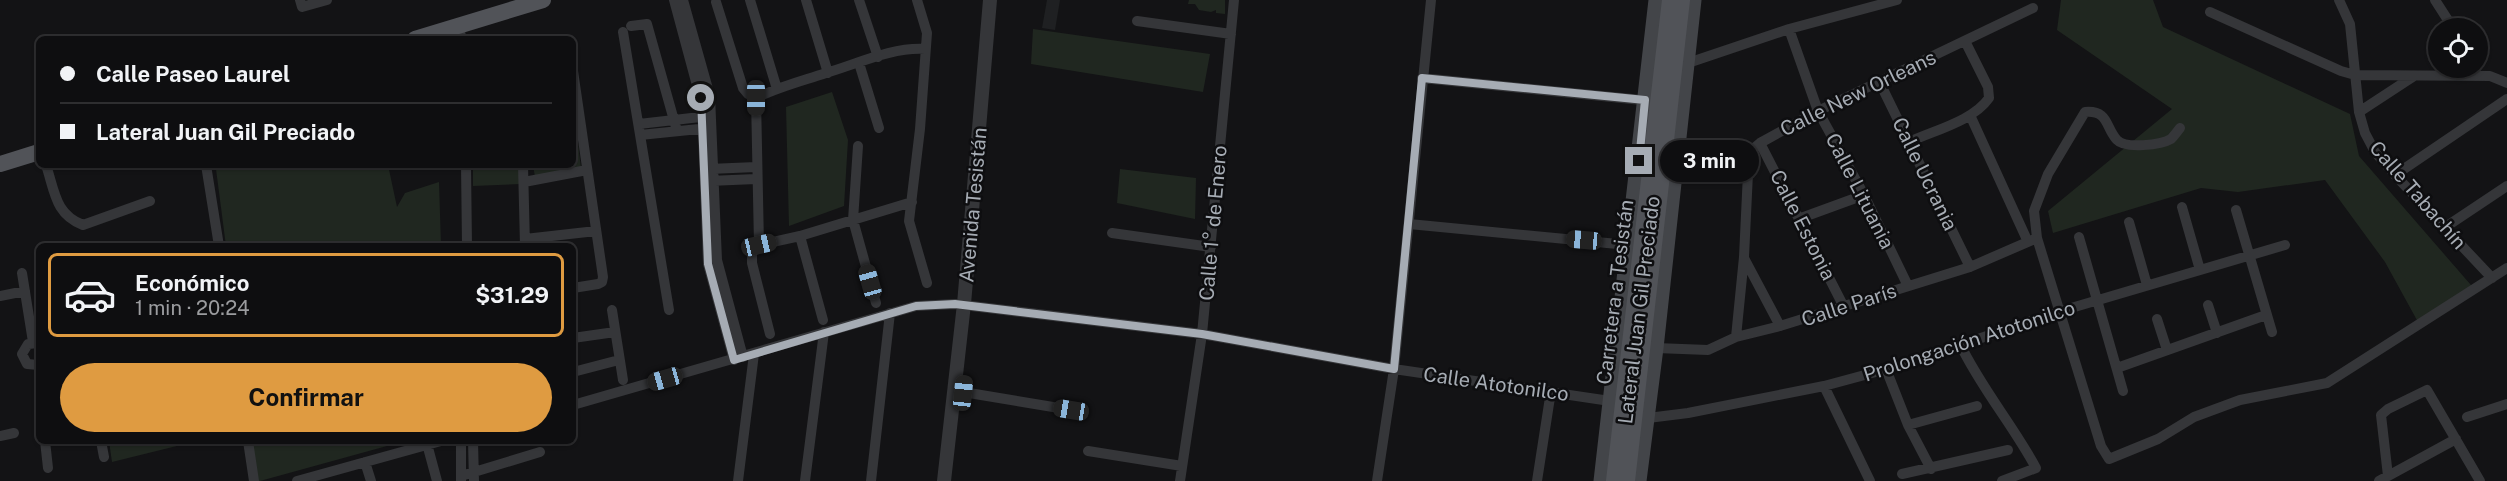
<!DOCTYPE html>
<html lang="es">
<head>
<meta charset="utf-8">
<style>
	:root { --surface:#0e0e10; --page:#171719; --text:#f1f3f6; --muted:#9b9c9f; --line:#2e2e30; --accent:#df9b41 }
	body { margin:0; font-family:"Public Sans",sans-serif; background:var(--page); color:var(--text); height:100vh; display:flex; flex-direction:column; font-size:22px; white-space:nowrap }
	* { box-sizing:border-box; margin:0 }
	p { font-size:20px; color:var(--muted) }
	.icon { flex:none; width:33px; height:33px; fill:none; stroke:currentColor; stroke-width:2; stroke-linecap:round; stroke-linejoin:round }
	.map { position:relative; flex:1; overflow:hidden }
	.panel { position:absolute; left:36px; top:243px; width:540px; height:201px; display:flex; flex-direction:column; background:var(--surface); border-radius:9px; box-shadow:0 2px 4px #0004,0 0 0 2px var(--line) }
	.panel>* { flex:none }
	.top-card { position:absolute; left:36px; top:36px; width:540px; height:132px; border-radius:9px; box-shadow:0 2px 4px #0004,0 0 0 2px var(--line); display:grid; align-content:center; height:132px; padding:0 24px; background:var(--surface) }
	.tools { position:absolute; left:2428px; top:18px; display:grid; gap:12px }
	.tools a { display:grid; place-items:center; width:60px; height:60px; border-radius:50%; background:var(--surface); box-shadow:0 2px 4px #0004,0 0 0 2px var(--line); font-size:30px }
	.end { position:absolute; width:27px; height:27px; margin:-14px; border:8px solid #a6acb4; background:#111; box-shadow:0 0 0 3px #111 }
	.from { border-radius:50% }
	.bubble { position:absolute; height:42px; border-radius:21px; background:var(--surface); box-shadow:0 2px 4px #0004,0 0 0 2px var(--line); font-size:20px; font-weight:700; line-height:42px; text-align:center }
	.car { position:absolute; width:18px; height:36px; margin:-18px -9px; border-radius:8px; box-shadow:0 0 4px 2px #0007; background:linear-gradient(#222 24%,#8ab4d8 0 40%,#222 0 76%,#8ab4d8 0 86%,#222 0) }
	.top-card b { display:flex; align-items:center; gap:21px; height:57px; font-size:22px }
	.top-card b+b { border-top:2px solid var(--line) }
	.top-card i { width:15px; height:15px; background:var(--text) }
	ul { padding:10px 0 0; list-style:none }
	li { display:flex; align-items:center; gap:18px; height:84px; margin:0 12px 9px; padding:0 12px; border:3px solid transparent; border-radius:9px }
	li div { flex:1 }
	li b { display:block; font-size:22px }
	li em { font-style:normal; font-weight:700 }
	li.on { border-color:var(--accent) }
	li>.icon { width:54px; height:54px; stroke-width:1.5 }
	.cta { display:flex; gap:12px; margin-top:auto; padding:12px 24px }
	.cta a { flex:1; height:69px; border-radius:36px; background:var(--accent); color:#111; font-size:24px; font-weight:700; line-height:69px; text-align:center }
	.map>svg:first-child { display:block }
</style>
</head>
<body>
<div class="map">
<svg width="2507" height="481" viewBox="0 0 2507 481">
	<rect width="100%" height="100%" fill="#131315"/>
	<path fill="#1f2022" d="M1047,0H1060L1055,30L1042,28Z"/>
	<path fill="#202720" d="M1189,0H1225V14L1216,13V10L1211,12L1199,10L1195,4H1188Z
		M2061,0H2153L2163,27L2350,114L2359,156L2477,292L2418,322L2385,262L2325,180L2238,192L2201,188L2053,233L2048,211L2172,109L2057,30Z
		M1033,29L1210,54L1203,92L1031,64Z
		M832,92L848,140L844,206L789,226L786,107Z
		M573,134H577L581,169L535,177L533,165H573Z
		M230,165H388L397,207L405,193L439,182L441,246H226L216,169Z
		M473,165H519L521,184L473,186Z
		M1120,169L1196,178L1195,219L1117,203Z
		M109,441H197L112,462Z
		M252,441H405L260,481H258Z"/>
	<g fill="none" stroke-linecap="round" stroke-linejoin="round">
		<path stroke="#353639" stroke-width="10" d="M300,0L302,7L327,0
			M674,0L702,104L708,264L734,360
			M683,0L710,96L717,260L743,357
			M750,0L777,89
			M806,0L828,73
			M859,0L878,57
			M917,0L927,33L920,129L909,221L927,283
			M2339,0L2350,24L2359,112L2365,133L2375,152L2395,175L2492,278
			M2435,0L2453,28
			M716,2L743,88L748,94L756,98
			M2210,12L2341,71L2355,75L2490,76L2507,83
			M1137,21L1231,34
			M458,26L462,39
			M631,26L647,24L677,131
			M1789,29L1818,111L1864,195L1908,286
			M623,32L669,310
			M859,63L879,128
			M1688,63L1789,29L1897,0
			M573,71L603,277L602,282L598,284L573,288
			M1422,78L1652,101
			M1879,81L1970,267
			M756,98C778,87 802,81 826,73C857,64 892,47 925,49
			M756,98L759,245
			M2359,112L2414,76
			M1970,115L2028,242
			M639,124L709,116
			M2180,128C2177,132 2174,136 2171,139C2161,145 2125,149 2117,140C2105,127 2109,110 2085,112L2048,174L2034,211L2037,238L2101,446L2109,459L2158,439L2194,417L2240,400L2327,383L2507,268
			M640,135L709,128
			M1909,142C1935,130 1973,121 1989,98L1988,87L1965,41
			M1760,143L1844,307
			M858,146L853,220L876,303
			M1679,147L1749,152L1760,143L1818,111L2033,8
			M46,165C55,192 55,214 83,225L150,201
			M206,165L219,246
			M466,165L467,246
			M523,165L525,246
			M709,169L756,167
			M2395,175L2507,99
			M709,181L756,179
			M524,182L587,170
			M2182,207L2200,270
			M2236,210L2272,332
			M1801,218L1864,195
			M2129,222L2147,285
			M1409,224L1628,245
			M2444,228L2507,186
			M1112,233L1211,247
			M800,236L823,320
			M2079,237L2123,391
			M525,239L596,231
			M759,245L800,236L912,202
			M759,245L752,253V263L770,334
			M1744,258L1780,326
			M22,273L33,342
			M0,296L25,291
			M2208,305L2217,333
			M612,310L623,380
			M2157,319L2167,350
			M1736,337L1744,257L1749,152
			M573,338L615,332
			M39,343L28,344L22,354L27,364L39,365
			M1960,344C1981,388 2013,425 2036,468L2002,481
			M1656,348L1708,350L1736,337L1780,326L1970,267L2037,238
			M2117,368L2266,315
			M1886,369L1908,425L1931,469
			M573,372L619,360
			M1824,386L1870,481
			M963,392L1071,410
			M573,405L916,306L955,304L1202,334L1394,369L1610,401
			M2467,417L2507,404
			M1648,418L1688,413L1824,386L1898,366L2061,311L2285,245
			M1908,425L1977,406
			M0,436L14,433
			M45,441L48,468
			M101,441L104,457
			M248,441L254,481
			M461,441V481
			M473,441L474,481
			M427,444L437,481
			M1088,451L1182,466
			M365,462L371,481
			M1902,474L2008,450
			M461,476L540,452
			M2388,476L2381,415L2388,409L2427,390L2480,481
			M297,481L441,441
			M738,481L754,354
			M805,481L824,332
			M871,481L890,313
			M1180,481L1202,334L1234,0
			M1377,481L1394,369L1431,0
			M1537,481L1551,391
			M2379,481L2456,439"/>
		<path stroke="#353639" stroke-width="14" d="M944,481L964,304L990,0"/>
		<path stroke="#434549" stroke-width="15" d="M1601,481L1656,0
			M1639,481L1656,348L1694,0"/>
		<path stroke="#515358" stroke-width="16" d="M415,39L543,0
			M0,164L39,152
			M1614,481L1670,0
			M1627,481L1682,0"/>
	</g>
	<g fill="none" stroke-linecap="round" stroke-linejoin="round">
		<path stroke="#a6acb4" stroke-width="8" d="M701,98L708,264L734,360L916,306L955,304L1202,334L1394,369L1422,78L1645,100L1639,161"/>
	</g>
	<g text-anchor="middle" stroke-width="5" stroke-linejoin="round" paint-order="stroke">
		<g font-size="20" fill="#a6acb4" stroke="#0e0e10">
			<text transform="translate(1858 93) rotate(-26)" y="7">Calle New Orleans</text>
			<text transform="translate(1925 174) rotate(64)" y="7">Calle Ucrania</text>
			<text transform="translate(1860 191) rotate(63)" y="7">Calle Lituania</text>
			<text transform="translate(2418 195) rotate(49)" y="7">Calle Tabachín</text>
			<text transform="translate(973 205) rotate(-85)" y="7">Avenida Tesistán</text>
			<text transform="translate(1213 223) rotate(-85)" y="7">Calle 1° de Enero</text>
			<text transform="translate(1803 225) rotate(63)" y="7">Calle Estonia</text>
			<text transform="translate(1615 292) rotate(-83)" y="7">Carretera a Tesistán</text>
			<text transform="translate(1849 305) rotate(-18)" y="7">Calle París</text>
			<text transform="translate(1639 310) rotate(-83)" y="7">Lateral Juan Gil Preciado</text>
			<text transform="translate(1969 341) rotate(-18)" y="7">Prolongación Atotonilco</text>
			<text transform="translate(1496 384) rotate(8)" y="7">Calle Atotonilco</text>
		</g>
	</g>
</svg>
<div class="tools">
<a><svg class="icon" aria-label="locate" viewBox="0 0 24 24"><circle cx="12" cy="12" r="6"/><path d="M12 2v4M12 18v4M2 12h4M18 12h4"/></svg></a>
</div>
<i class="end from" style="left:701px;top:98px"></i>
<i class="end" style="left:1639px;top:161px"></i>
<div class="bubble" style="left:1660px;top:140px;width:99px">3 min</div>
<i class="car" style="left:756px;top:98px;rotate:180deg"></i>
<i class="car" style="left:1584px;top:240px;rotate:275deg"></i>
<i class="car" style="left:759px;top:245px;rotate:77deg"></i>
<i class="car" style="left:870px;top:282px;rotate:344deg"></i>
<i class="car" style="left:665px;top:379px;rotate:254deg"></i>
<i class="car" style="left:963px;top:393px;rotate:6deg"></i>
<i class="car" style="left:1071px;top:410px;rotate:279deg"></i>
<div class="top-card">
<b><i class="from"></i>Calle Paseo Laurel</b>
<b><i></i>Lateral Juan Gil Preciado</b>
</div>
<section class="panel">
<ul>
<li class="on"><svg class="icon" aria-label="car" viewBox="0 0 24 24"><path d="M5 17H2v-5l4-1 3-4h7l3 4 3 1v5h-3M9 17h6M6 11h13"/><circle cx="7" cy="17" r="2"/><circle cx="17" cy="17" r="2"/></svg><div><b>Económico</b><p>1 min · 20:24</p></div><em>$31.29</em></li>
</ul>
<div class="cta"><a>Confirmar</a></div>
</section>
</div>
</body>
</html>
